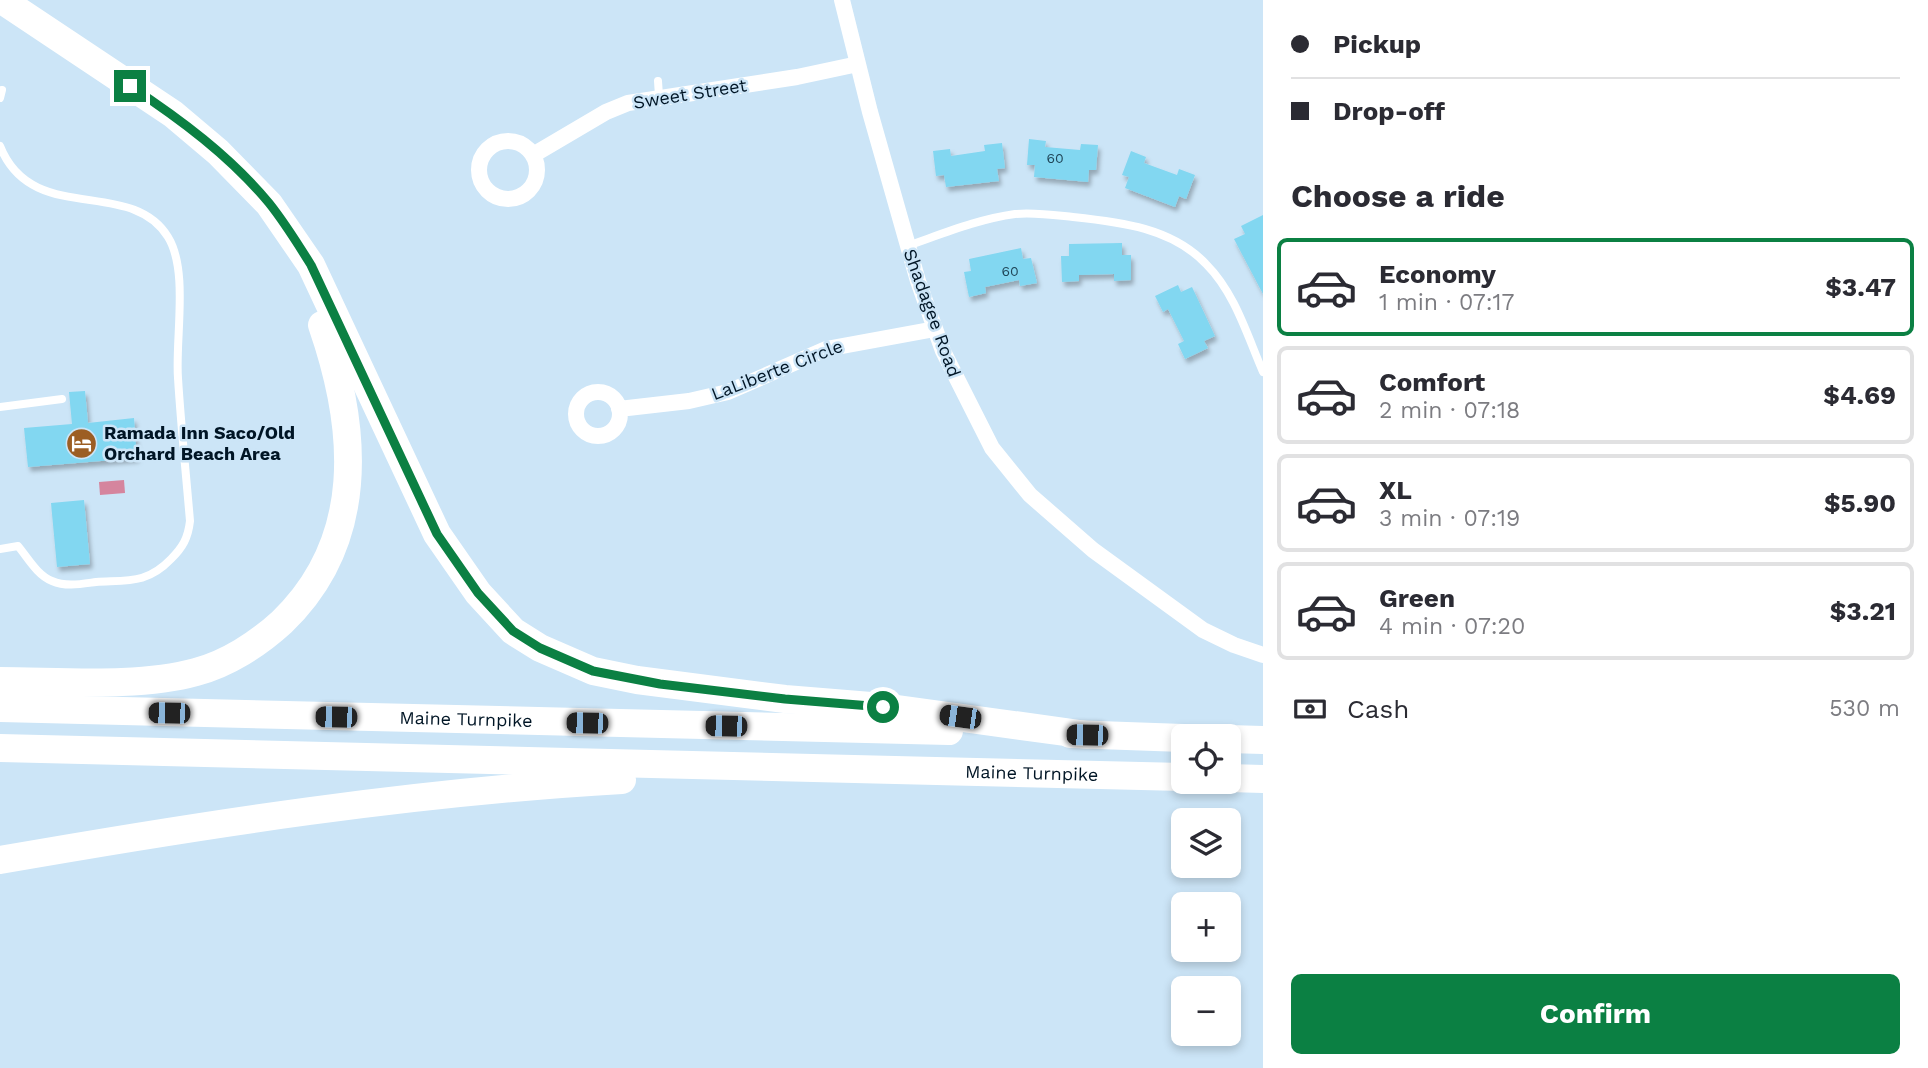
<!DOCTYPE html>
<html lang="en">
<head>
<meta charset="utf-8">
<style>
	:root { --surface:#fff; --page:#f2f2f3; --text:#2b2b33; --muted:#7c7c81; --line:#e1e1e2; --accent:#0b8043 }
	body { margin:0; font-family:"Work Sans",sans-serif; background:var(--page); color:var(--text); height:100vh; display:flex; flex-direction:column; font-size:26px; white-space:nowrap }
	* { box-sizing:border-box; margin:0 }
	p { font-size:23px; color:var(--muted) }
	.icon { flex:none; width:38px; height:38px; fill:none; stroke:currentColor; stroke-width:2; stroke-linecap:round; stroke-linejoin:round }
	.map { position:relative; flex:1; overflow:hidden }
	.drawer { display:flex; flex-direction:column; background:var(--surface); width:665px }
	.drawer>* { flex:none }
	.hud { display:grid; align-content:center; height:154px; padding:0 28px; background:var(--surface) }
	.buttons { position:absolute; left:1171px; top:724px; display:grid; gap:14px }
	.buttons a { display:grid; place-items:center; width:70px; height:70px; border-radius:10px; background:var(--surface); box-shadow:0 4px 10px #0003; font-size:35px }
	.end { position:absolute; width:32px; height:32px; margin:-16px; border:9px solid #0b8043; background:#fff; box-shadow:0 0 0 4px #fff }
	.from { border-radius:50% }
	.car { position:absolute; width:21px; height:42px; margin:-21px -10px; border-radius:9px; box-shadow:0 0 5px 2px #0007; background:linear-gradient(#222 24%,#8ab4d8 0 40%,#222 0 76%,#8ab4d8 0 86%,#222 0) }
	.hud b { display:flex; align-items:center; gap:24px; height:66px; font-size:26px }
	.hud b+b { border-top:2px solid var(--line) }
	.hud i { width:18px; height:18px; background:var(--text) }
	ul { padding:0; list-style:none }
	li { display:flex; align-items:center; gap:21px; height:98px; margin:0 14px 10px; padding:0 14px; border:4px solid var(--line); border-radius:10px }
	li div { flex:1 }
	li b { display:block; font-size:26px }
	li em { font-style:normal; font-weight:700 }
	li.selected { border-color:var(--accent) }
	li>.icon { width:63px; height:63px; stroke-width:1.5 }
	h2 { padding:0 28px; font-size:32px; line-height:84px }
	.pay { display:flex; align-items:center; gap:18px; height:77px; padding:0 28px; font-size:26px }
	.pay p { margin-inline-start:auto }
	.action { display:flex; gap:14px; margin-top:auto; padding:14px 28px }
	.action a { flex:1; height:80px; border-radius:10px; background:var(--accent); color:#fff; font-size:28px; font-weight:700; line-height:80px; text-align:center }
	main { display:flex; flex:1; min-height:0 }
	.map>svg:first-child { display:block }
</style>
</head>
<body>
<main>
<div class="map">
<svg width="1263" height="1068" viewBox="0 0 1263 1068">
	<defs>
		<filter id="shadow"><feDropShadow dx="2.5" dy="4.5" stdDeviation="2" flood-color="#0004"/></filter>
	</defs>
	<rect width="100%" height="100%" fill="#cce5f7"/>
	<path fill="#d5859e" d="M124,480L125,493L100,495L99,482Z"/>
	<path fill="#82d7f1" filter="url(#shadow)" d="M1029,139L1046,141L1045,147L1080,150L1081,144L1098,145L1096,170H1089L1088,182L1034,177L1035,165H1027Z
		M1002,143L1005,168L997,169L999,181L946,187L944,175L936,176L933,151L950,149L951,156L985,151L984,145Z
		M1131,151L1146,157L1144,163L1177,175L1179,169L1195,175L1186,199L1179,196L1175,207L1125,188L1129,177L1122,175Z
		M1263,215V294L1234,239L1245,234L1241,226Z
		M1122,243V255H1131V280L1114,281V274L1079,275V281L1062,282L1061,256H1069V244Z
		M1021,248L1023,259L1031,258L1037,283L1020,286L1019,280L985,287L986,293L969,297L964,272L971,271L969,259Z
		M1178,285L1181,292L1192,287L1215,336L1204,341L1208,348L1185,359L1178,344L1184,341L1168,309L1163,312L1155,296Z
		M85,391L88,423L134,418L137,458L28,467L24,428L72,424L69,392Z
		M84,500L90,564L57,567L51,503Z"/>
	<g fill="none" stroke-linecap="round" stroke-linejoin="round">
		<path stroke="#fff" stroke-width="8" d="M658,81L659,96
			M0,98L2,90
			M0,146C32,227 131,176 168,237C189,271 175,339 178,378C181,426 186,474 190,521C188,538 183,547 171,559C147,584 128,580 96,582C81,584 66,587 52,581C37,575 28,558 18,546L0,549
			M907,246C942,234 978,219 1015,214C1034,212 1054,215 1073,217C1121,222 1172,228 1206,264C1235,293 1247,335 1263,372
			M0,407L62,399"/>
		<path stroke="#fff" stroke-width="16" d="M842,0L870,112L918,281L943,351L992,448L1030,495L1093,550L1203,630L1234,645L1263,655
			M479 170a29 29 0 1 1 58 0a29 29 0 1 1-58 0Z
			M533,155L606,112L628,103L797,77L858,64
			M576 414a22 22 0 1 1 44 0a22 22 0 1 1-44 0Z
			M619,409L689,401L728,392L826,349L935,329"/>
		<g stroke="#fff" stroke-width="28">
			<path d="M2,0L173,114L218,152L269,204L311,265L437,534L478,593L513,631L540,648L593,671L637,680L785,699L883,707L1087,735"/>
			<path d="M0,681C59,681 139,688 196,672C227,664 258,644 282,622C367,540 358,429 322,325"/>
			<path id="s1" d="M0,708L949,731"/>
			<path d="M1070,734L1183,738"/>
			<path d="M1228,739L1263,740"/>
			<path id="s2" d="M0,748L1183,777"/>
			<path d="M1228,778L1263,779"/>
			<path d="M0,860C206,824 413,792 622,780"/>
		</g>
	</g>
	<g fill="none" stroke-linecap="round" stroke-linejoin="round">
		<path stroke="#0b8043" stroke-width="9" d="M130,86C180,119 230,156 269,203C285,223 298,244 311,265L437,534L478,593L513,631L540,648L593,671L660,684L785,699L883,707"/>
	</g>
	<defs>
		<symbol id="hotel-disc" viewBox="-11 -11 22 22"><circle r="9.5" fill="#9c5e23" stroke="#cce5f7"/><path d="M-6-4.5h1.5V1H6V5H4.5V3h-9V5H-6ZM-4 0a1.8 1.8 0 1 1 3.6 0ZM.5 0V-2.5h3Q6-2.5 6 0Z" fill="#fff"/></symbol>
	</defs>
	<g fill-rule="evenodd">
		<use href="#hotel-disc" x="64" y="426" width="35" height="35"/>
	</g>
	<g text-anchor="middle" stroke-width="5" stroke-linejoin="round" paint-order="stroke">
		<g font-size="14" fill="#204658">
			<text x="1055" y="163">60</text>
			<text x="1010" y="276">60</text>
		</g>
		<g font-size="18" fill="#001525" stroke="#cce5f7">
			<text transform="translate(690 94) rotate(-9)" y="6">Sweet Street</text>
			<text transform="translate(932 313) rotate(70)" y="6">Shadagee Road</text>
			<text transform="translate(777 370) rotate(-21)" y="6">LaLiberte Circle</text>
			<text dy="6" stroke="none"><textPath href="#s1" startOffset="466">Maine Turnpike</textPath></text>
			<text dy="6" stroke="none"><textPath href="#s2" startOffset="1032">Maine Turnpike</textPath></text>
		</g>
		<g font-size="18" font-weight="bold" fill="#001525" stroke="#cce5f7" text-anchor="start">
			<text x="104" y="439">Ramada Inn Saco/Old<tspan x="104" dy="21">Orchard Beach Area</tspan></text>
		</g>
	</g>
</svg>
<div class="buttons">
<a><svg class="icon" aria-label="locate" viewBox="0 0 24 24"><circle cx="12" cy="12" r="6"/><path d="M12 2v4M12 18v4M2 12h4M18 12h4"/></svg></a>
<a><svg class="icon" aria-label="layers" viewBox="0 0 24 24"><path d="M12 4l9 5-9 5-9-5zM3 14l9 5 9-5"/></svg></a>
<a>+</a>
<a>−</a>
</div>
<i class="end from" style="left:883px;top:707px"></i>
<i class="end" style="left:130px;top:86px"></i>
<i class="car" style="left:169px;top:713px;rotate:271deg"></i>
<i class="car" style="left:336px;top:717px;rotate:271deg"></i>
<i class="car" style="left:960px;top:717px;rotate:278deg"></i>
<i class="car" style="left:587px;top:723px;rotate:271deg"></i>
<i class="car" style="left:726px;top:726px;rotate:271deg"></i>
<i class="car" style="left:1087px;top:735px;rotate:271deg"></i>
</div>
<section class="drawer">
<div class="hud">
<b><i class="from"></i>Pickup</b>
<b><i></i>Drop-off</b>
</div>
<h2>Choose a ride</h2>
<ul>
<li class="selected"><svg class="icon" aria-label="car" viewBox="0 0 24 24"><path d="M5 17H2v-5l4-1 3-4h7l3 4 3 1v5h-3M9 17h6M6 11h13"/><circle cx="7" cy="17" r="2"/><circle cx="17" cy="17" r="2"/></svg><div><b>Economy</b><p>1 min · 07:17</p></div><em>$3.47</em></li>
<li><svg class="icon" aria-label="car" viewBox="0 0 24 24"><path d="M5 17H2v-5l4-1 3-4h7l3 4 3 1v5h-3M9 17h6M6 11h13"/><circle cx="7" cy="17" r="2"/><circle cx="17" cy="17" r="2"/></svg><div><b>Comfort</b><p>2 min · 07:18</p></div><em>$4.69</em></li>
<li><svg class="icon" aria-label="car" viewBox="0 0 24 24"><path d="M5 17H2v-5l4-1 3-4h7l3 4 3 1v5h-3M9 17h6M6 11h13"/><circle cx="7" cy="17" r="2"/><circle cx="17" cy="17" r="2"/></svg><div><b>XL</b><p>3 min · 07:19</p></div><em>$5.90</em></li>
<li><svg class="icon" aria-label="car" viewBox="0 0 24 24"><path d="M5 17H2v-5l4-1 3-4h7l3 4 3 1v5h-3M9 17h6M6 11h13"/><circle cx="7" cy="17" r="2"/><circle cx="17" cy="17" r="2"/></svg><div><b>Green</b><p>4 min · 07:20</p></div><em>$3.21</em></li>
</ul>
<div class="pay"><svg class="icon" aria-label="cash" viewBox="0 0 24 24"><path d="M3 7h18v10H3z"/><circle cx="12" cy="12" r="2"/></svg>Cash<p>530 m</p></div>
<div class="action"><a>Confirm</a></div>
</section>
</main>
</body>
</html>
